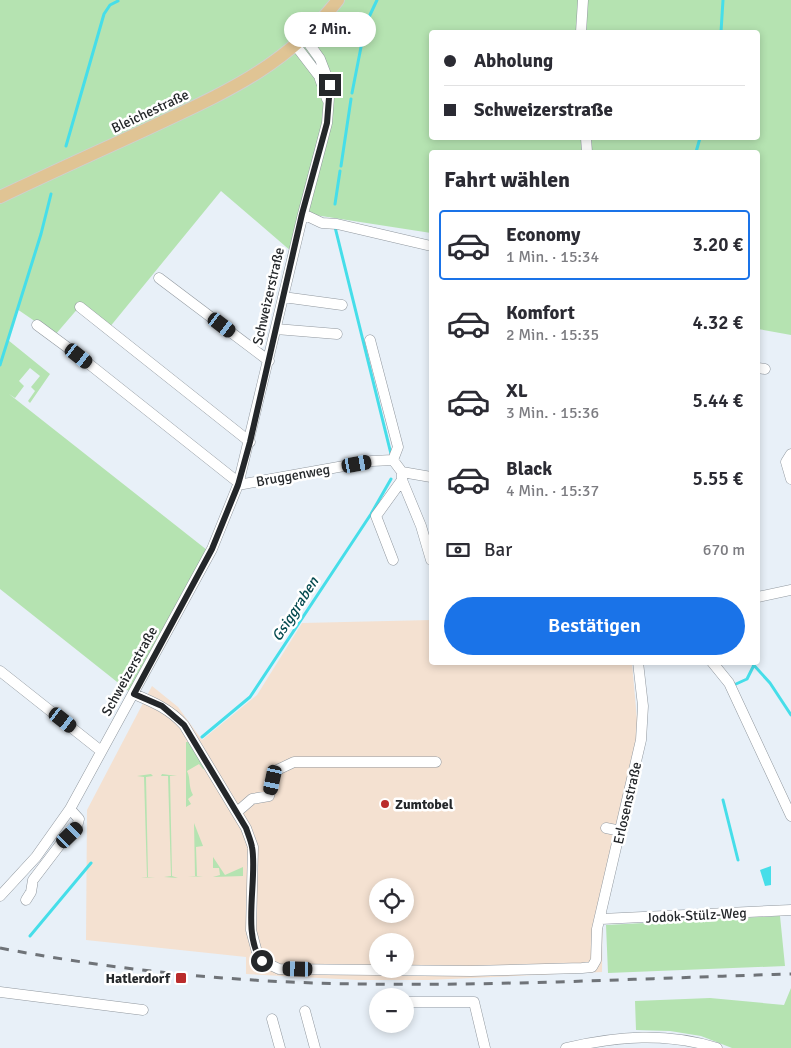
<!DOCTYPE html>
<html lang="de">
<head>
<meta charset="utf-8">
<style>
	:root { --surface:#fff; --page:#f2f2f3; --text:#2b2b33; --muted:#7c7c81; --line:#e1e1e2; --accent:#1a73e8 }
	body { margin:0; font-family:Signika,sans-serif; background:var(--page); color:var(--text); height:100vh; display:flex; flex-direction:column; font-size:19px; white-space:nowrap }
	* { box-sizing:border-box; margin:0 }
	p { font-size:16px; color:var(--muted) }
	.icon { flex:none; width:28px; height:28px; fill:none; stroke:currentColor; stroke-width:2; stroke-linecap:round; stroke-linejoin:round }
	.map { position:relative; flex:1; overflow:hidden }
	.sheet { position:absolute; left:429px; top:150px; width:331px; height:515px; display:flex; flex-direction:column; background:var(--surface); border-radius:5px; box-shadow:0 2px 8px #0003 }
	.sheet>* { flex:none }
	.banner { position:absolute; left:429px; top:30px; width:331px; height:110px; border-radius:5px; box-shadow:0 2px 8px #0003; display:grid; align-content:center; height:110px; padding:0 15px; background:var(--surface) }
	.tools { position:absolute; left:369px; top:878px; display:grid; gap:10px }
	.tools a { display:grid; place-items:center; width:45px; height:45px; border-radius:50%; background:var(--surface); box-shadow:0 2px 8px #0003; font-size:25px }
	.end { position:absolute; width:22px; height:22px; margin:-11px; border:6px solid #24272a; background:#fff; box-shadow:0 0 0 2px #fff }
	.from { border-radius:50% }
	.bubble { position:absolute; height:35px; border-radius:18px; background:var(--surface); box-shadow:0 2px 8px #0003; font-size:16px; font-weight:600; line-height:35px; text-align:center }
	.car { position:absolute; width:15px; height:30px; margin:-15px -8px; border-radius:6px; box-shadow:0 0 4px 1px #0007; background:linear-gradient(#222 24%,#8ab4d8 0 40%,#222 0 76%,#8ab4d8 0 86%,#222 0) }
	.banner b { display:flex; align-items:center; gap:18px; height:48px; font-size:19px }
	.banner b+b { border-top:1px solid var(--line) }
	.banner i { width:12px; height:12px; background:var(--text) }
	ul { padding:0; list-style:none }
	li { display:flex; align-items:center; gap:15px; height:70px; margin:0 10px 8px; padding:0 5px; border:2px solid transparent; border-radius:5px }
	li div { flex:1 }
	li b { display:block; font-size:19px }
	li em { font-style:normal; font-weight:600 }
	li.current { border-color:var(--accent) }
	li>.icon { width:45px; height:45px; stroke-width:1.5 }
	h2 { padding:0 15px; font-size:22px; line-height:60px }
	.pay { display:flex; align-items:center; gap:12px; height:55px; padding:0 15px; font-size:19px }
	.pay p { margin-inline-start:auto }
	.primary-button { display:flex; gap:10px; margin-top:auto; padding:10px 15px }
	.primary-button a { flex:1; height:58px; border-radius:30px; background:var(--accent); color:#fff; font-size:20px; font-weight:600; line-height:58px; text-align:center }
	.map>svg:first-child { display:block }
</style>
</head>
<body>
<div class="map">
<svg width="791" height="1048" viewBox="0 0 791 1048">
	<rect width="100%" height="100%" fill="#e8f0f8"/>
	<path fill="#f4e1d1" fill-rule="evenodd" d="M431,620V662L632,663L638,731L603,889L602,972L429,980H358L246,974V957L86,940L87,810L152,686L178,707L202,740L257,695L302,623ZM378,886H405V914H378ZM378,941H405V969H378Z"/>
	<path fill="#b5e3b1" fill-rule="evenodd" d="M0,0H791V335L758,329V152H431V233L302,213L292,252L221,191L109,328L80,306L55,335L17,309L2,358L8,340L50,374L30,403L28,401L35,391L31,387L40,376L30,368L19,381L24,386L15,398L9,394L207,550L131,693L0,589ZM431,32H758V138H431Z
		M186,742H189L205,768L203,769L199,764L187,771C191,779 188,786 193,795L188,799L191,804L186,807Z
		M151,774L153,776L146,777L148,877H155L141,878L147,877L144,777L137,776Z
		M162,774L177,776H170L172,876L178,878L164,877L171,876L168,776H161Z
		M194,823L203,846L196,847L197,876L203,877L188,876H195Z
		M213,857L225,875L243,867V876L213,877L220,875L219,868H213Z
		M780,916L785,966L608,973L606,925Z
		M791,988V1048H732L701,1036L670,1031L636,1030L635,1001L710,998L784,1005Z"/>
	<path fill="#46dee9" d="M771,866V885L765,886L760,870Z"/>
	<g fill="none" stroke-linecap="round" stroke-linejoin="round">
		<path stroke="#46dee9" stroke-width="3" d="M369,17L377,0
			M721,32L723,0
			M363,37L368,21
			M352,93L362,42
			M66,146L104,14L110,5L118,1
			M696,152L700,138
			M341,166L351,99
			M335,204L340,171
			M335,227L391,454
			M0,365L41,234L51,194
			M751,662L770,683L791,715
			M736,684L747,679L754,665
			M202,737L250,697L371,514L391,479
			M723,800L738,860
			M30,936L91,863"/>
		<defs>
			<path id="minor" d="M581,32L583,0
				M296,46L319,76L327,99
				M586,138L587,152
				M303,214L322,223L337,224L431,246
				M159,278L269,361
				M283,297L342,305
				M80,307L250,442
				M37,325L79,356L239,483
				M276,329L337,334
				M370,340L398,447L393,460
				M758,368L765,369
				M791,454L786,462L791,479
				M402,472V480L421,526L431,560
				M238,485L372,461L393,460L402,472L431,477
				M393,560L376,516L402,480
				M758,597L791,590
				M712,662L729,683L791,816
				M0,671L101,751
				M134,694C153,702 170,709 184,725L246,828L253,847L251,930L258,956L262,961L279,969L471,971L582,968L592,967L596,960L597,929L641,740L643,706L638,662
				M237,812L252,799L269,796L275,771L294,762H436
				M606,828L621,831
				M0,896L36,857L70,809L212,549L238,485L303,214L327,123L330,85L320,59L305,38
				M26,900L31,892L33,880L62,842L77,827L79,819L70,809
				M601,919L791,910
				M0,992L143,1010
				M405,1002H474L485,1048
				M305,1011L315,1048
				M272,1019L280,1048
				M566,1048C618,1036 666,1032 717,1048"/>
			<path id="major" d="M0,197C48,174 97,152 145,130C221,94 284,69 338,0"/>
		</defs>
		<use href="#minor" stroke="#91989f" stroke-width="11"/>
		<use href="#major" stroke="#cfcfd0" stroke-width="14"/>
		<use href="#minor" stroke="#fff" stroke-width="10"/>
		<use href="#major" stroke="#e0c494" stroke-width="12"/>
		<path stroke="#6f7378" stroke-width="3" stroke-dasharray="9 9" stroke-linecap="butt" d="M0,948C120,971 242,983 365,984C507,986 649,978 791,974"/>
	</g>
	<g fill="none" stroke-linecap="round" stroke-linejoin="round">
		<path stroke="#24272a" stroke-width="6" d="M262,961C241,936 258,877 252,847C251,841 248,834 246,828L184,725L162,706L134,694L212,549L238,485L250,442L302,214L327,123L330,85"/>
	</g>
	<g fill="#ba2b2b" stroke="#fff" stroke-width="2">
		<circle cx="385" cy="804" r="5"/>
		<rect x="175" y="972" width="12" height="12" rx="2.5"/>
	</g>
	<g text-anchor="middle" stroke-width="5" stroke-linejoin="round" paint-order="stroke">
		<g font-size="14" fill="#24272a" stroke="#fff">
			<text transform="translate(150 111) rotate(-25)" y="5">Bleichestraße</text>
			<text transform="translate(268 296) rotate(-77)" y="5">Schweizerstraße</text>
			<text transform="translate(293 475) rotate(-10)" y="5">Bruggenweg</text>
			<text transform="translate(129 671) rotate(-61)" y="5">Schweizerstraße</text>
			<text transform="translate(627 803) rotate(-77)" y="5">Erlosenstraße</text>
			<text transform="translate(696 915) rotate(-3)" y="5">Jodok-Stülz-Weg</text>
		</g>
		<g font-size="14" font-weight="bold" fill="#24272a" stroke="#fff" text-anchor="start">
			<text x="395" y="809">Zumtobel</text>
			<text x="170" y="983" text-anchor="end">Hatlerdorf</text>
		</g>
		<g font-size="15" font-style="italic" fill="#064b50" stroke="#fff">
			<text transform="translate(295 609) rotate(-57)" y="5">Gsiggraben</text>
		</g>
	</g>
</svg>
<div class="tools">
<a><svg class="icon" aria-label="locate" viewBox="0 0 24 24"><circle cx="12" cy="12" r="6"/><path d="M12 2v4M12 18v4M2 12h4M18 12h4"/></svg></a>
<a>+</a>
<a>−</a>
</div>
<i class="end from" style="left:262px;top:961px"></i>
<i class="end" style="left:330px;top:85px"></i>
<div class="bubble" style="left:284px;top:12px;width:92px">2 Min.</div>
<i class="car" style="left:222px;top:325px;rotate:127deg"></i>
<i class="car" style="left:79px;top:356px;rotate:128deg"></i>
<i class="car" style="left:357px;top:464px;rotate:80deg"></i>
<i class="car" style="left:63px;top:720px;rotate:128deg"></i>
<i class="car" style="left:273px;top:780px;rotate:192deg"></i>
<i class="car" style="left:70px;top:835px;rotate:46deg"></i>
<i class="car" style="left:298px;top:969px;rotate:271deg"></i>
<div class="banner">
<b><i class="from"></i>Abholung</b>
<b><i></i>Schweizerstraße</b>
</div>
<section class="sheet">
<h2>Fahrt wählen</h2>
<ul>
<li class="current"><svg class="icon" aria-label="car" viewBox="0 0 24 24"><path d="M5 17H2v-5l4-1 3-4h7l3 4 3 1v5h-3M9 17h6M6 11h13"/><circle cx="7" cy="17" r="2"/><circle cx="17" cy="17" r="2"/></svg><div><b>Economy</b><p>1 Min. · 15:34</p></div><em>3.20 €</em></li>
<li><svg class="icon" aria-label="car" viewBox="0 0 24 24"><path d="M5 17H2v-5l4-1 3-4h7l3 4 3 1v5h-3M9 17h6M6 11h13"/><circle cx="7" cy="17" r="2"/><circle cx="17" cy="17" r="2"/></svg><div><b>Komfort</b><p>2 Min. · 15:35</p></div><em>4.32 €</em></li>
<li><svg class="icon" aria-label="car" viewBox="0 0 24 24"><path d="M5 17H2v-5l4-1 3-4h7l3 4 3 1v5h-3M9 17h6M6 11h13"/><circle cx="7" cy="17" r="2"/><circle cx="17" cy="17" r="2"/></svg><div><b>XL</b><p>3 Min. · 15:36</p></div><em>5.44 €</em></li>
<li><svg class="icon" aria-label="car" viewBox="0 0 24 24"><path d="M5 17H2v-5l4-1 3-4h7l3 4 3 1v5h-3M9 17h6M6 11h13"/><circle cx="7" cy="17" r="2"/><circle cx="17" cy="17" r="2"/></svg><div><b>Black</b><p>4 Min. · 15:37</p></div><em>5.55 €</em></li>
</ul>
<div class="pay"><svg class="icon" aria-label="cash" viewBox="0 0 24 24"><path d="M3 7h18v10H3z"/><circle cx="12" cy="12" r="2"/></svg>Bar<p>670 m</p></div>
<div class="primary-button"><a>Bestätigen</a></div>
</section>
</div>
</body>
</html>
